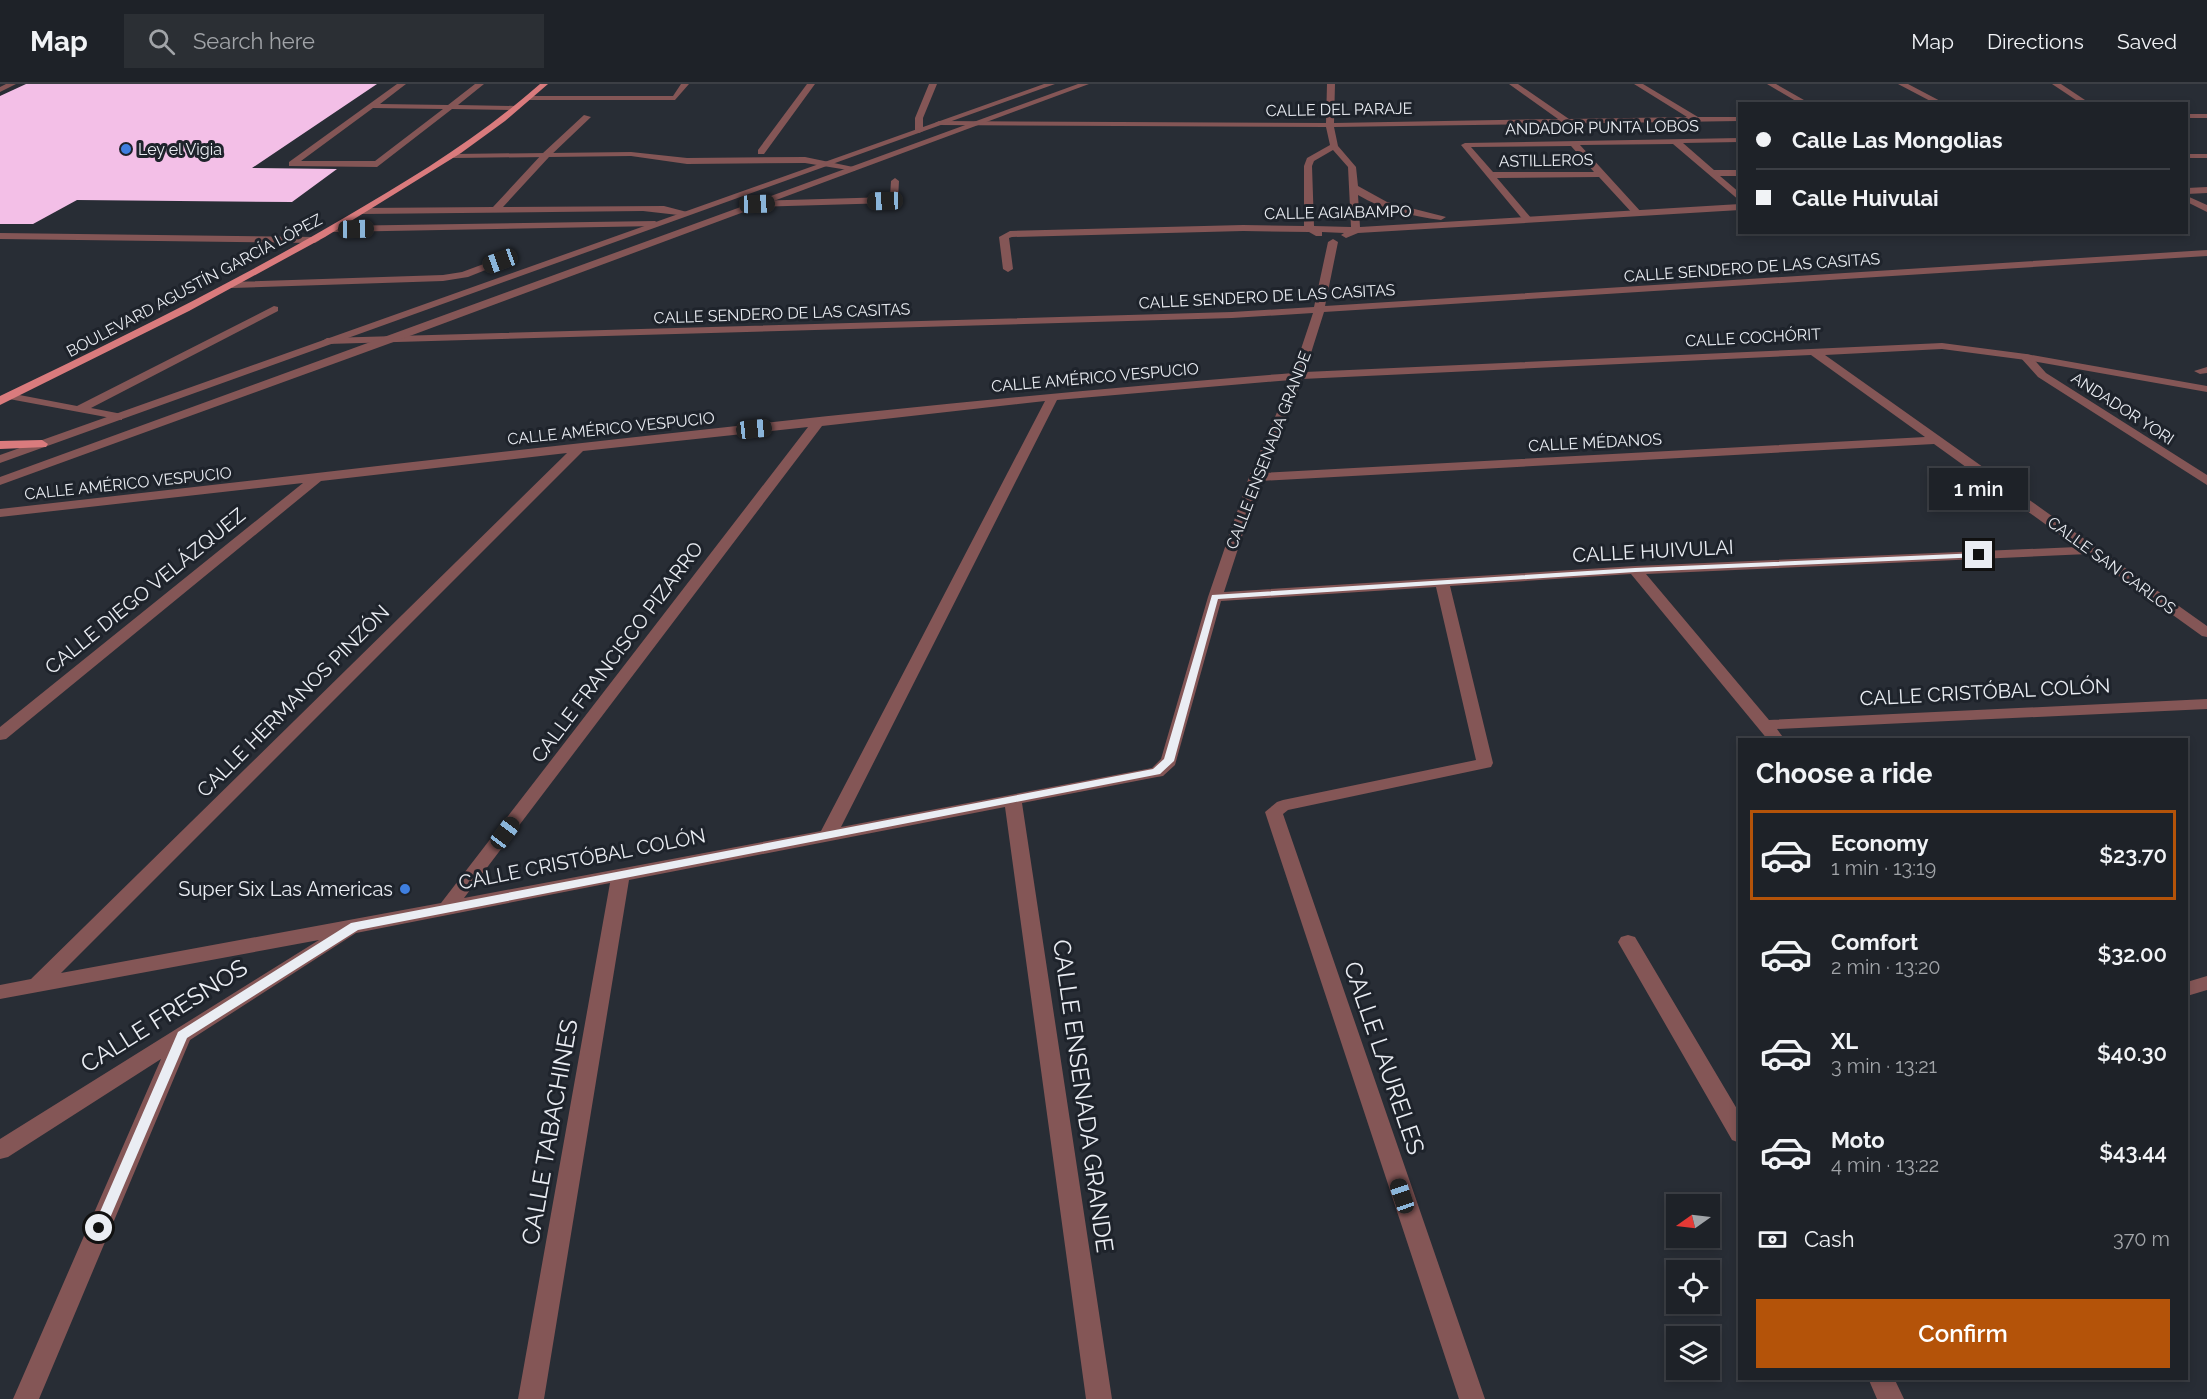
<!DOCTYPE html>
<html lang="en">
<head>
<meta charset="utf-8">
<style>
	:root { --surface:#1e2228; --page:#2b2f34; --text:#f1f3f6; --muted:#a1a4a8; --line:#3c3f45; --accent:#b45309 }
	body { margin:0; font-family:Raleway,sans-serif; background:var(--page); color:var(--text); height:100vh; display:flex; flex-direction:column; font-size:22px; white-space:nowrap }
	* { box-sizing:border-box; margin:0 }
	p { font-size:20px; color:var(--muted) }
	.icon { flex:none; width:33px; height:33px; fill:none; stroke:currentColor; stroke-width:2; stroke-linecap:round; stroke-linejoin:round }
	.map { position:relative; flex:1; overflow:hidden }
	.sheet { position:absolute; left:1738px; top:654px; width:450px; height:642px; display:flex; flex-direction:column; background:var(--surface); border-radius:0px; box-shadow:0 3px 9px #0003,0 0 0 2px var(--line) }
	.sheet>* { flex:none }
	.top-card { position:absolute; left:1738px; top:18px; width:450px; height:132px; border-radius:0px; box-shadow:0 3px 9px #0003,0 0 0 2px var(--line); display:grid; align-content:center; height:132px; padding:0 18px; background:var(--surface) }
	.needle { width:39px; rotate:256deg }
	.fabs { position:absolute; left:1666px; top:1110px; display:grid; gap:12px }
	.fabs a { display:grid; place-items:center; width:54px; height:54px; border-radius:0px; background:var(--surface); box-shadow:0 3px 9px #0003,0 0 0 2px var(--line); font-size:30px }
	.end { position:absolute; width:27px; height:27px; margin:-14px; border:8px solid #eaedf3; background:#111; box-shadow:0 0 0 3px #111 }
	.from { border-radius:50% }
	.bubble { position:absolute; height:42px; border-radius:0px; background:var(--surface); box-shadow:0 3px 9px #0003,0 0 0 2px var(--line); font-size:20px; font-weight:600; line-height:42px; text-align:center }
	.car { position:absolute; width:18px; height:36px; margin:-18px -9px; border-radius:8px; box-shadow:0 0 4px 2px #0007; background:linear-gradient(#222 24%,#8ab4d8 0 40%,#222 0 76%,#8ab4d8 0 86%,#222 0) }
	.top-card b { display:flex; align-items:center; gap:21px; height:57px; font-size:22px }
	.top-card b+b { border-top:2px solid var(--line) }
	.top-card i { width:15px; height:15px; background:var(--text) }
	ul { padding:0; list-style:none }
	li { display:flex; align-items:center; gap:18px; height:90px; margin:0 12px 9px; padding:0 6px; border:3px solid transparent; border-radius:0px }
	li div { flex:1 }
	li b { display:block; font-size:22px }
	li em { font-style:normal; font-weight:600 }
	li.on { border-color:var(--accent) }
	li>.icon { width:54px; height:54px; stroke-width:1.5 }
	h2 { padding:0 18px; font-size:27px; line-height:72px }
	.pay { display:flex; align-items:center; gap:15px; height:66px; padding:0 18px; font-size:22px }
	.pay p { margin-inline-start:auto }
	.cta { display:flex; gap:12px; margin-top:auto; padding:12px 18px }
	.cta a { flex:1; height:69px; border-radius:0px; background:var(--accent); color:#fff; font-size:24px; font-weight:600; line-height:69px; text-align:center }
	header { display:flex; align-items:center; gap:36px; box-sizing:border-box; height:84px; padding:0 30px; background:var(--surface); border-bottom:2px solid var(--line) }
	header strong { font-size:28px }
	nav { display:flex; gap:33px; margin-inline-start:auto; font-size:21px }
	.search { width:420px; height:54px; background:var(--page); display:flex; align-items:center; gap:15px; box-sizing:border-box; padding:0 21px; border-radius:0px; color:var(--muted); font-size:22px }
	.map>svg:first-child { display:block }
</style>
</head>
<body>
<header>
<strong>Map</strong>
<div class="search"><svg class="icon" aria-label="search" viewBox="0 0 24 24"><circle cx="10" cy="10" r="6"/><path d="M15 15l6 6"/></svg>Search here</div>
<nav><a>Map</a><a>Directions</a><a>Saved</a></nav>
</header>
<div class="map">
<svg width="2207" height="1315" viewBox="0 0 2207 1315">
	<rect width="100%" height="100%" fill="#282d35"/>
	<path fill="#f3bfe7" d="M26,0H377L252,84L337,85L292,118L77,116L33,140H0V12Z"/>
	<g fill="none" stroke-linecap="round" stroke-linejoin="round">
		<path fill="#845656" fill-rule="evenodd" d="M6,0H16L0,8V3Z
			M397,0H406L380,20L448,21L475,0H484L458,21L516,22L520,24L516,26L452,25L377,83L289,82V78ZM373,24L443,25L375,77H301Z
			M681,0H689L675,16H528L524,14L528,12H673Z
			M584,31L591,33L549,73L503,123L664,122L687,128V132L643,127L362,130L357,127L362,124L493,123L543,69Z
			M895,94L899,97L898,115L891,119L757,123L753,120L757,117L890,113L891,97Z
			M655,137L660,140L658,142L333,148L328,145L333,142Z
			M0,149L315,153L320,156L315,159L0,155Z
			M500,174L503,175V179L468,193L443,197L232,204L227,201L232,198L443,191L462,188Z
			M274,222L278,223V227L91,324L122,330V336L9,315L3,312L9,309L77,322Z"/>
		<path fill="#845656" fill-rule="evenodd" d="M1740,54V58L1683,59L1714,86H1740V92H1720L1740,109V117L1673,60L1580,61L1642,129L1634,131L1599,93L1497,94L1532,135L1527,138L1524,137L1461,61L1465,59ZM1571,62L1594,88H1493L1471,63Z
			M2207,103V109L2187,110V104Z
			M2187,112L2207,121V128L2187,118Z
			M2026,270L2030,271L2046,289L2207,391V401L2038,293L2020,273Z
			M2207,283V289L2200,290L2194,287Z"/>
		<path fill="#845656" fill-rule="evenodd" d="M807,0H815L764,70H758V66Z
			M929,0H937L923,34V47L919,49L915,47V34Z
			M1327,0H1335L1334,39L1558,35L1509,0H1518L1569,35L1687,33L1634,0H1643L1698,33H1740V37L1334,43L1338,62L1356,83L1358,102L1387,118L1446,133L1441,136C1412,132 1383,126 1358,111L1360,143L1740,120V126L1358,149L1346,154L1341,151L1344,149L1322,148V152H1316L1309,148L1243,147L1012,153L1009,154L1013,185L1008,188L1003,185L999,153L1010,147L1243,141L1304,142V82L1307,74L1330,61L1326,43L939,41L935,39L939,37L1326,39ZM1333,66L1348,83L1351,143L1314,142L1312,82L1314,77Z
			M1767,0H1776L1811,20H1801Z
			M1898,0H1908L1946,20H1936Z
			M2052,0H2061L2091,20H2082Z
			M2187,30H2207V34H2187Z
			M631,68L687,74L805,73L858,84L854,87L805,79L687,80L631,72L454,74L450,72L454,70Z
			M2187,70H2207V74H2187Z
			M1333,155L1338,158L1325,222L2207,166V172L1324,228L1305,288L1942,259L2026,270L2207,302V308L2026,276L1942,265L1825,271L2207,542V553L2202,552L2088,470L1646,490L1769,636L2207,615V625L1777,645L1785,656H1768L1631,490L1450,502L1493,679L1491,683L1288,726L1283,730L1485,1315H1459L1265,728L1277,718L1283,716L1476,676L1436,503L1221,517L1175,681L1163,692L1157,693L1022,719L1112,1315H1086L1005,723L629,796L544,1315H518L610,799L356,849L190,956L39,1315H13L161,975L8,1073L0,1075V1055L319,856L0,915V901L31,895L567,369L321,397L6,655L0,656V643L303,399L0,433V425C431,377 861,323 1293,289L1313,229L1232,234L327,260L322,257L327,254L1232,228L1314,223L1328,158ZM1811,271L1925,353L1263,389L1302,295ZM1291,296L1249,393L1208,513L1161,675L1152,684L841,743L1057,316ZM1045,317L821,747L464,814L822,342ZM808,343L441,819L61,889L583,367ZM1934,360L2077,463L1635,482L1224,508L1260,397Z
			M1628,851L1635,853L1740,1030V1059L1732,1056L1618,858L1621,853Z
			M2207,892V906L2187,912V898Z
			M1868,1294H1894L1904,1315H1877Z"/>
		<path fill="#845656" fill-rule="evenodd" d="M1044,0H1055L0,379V371Z
			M1078,0H1089L399,256L0,401V393Z"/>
		<path fill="#da7b7d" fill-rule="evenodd" d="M540,0H548L505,37L461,69L325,153L189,227L0,321V312C116,256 233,199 344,134C413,94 480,53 540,0Z
			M42,356L48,360L46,363L0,365V357Z"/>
	</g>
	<path fill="#eaedf3" d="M1979,469L1983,471L1982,473L1635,488L1218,515L1174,677L1160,690L358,846L187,954L104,1148H95L93,1144L178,948L351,839L1153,685L1164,675L1212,511L1635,484Z"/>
	<g fill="#3f7fe0" stroke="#1e232b" stroke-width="2">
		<circle cx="126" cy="65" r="6"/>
		<circle cx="405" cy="805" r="6"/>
	</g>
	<g text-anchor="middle" stroke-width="6" stroke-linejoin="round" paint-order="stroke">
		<g font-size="16" fill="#eaedf3" stroke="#1e232b">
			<text transform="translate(1339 25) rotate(-1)" y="6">CALLE DEL PARAJE</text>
			<text transform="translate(1602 43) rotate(-1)" y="6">ANDADOR PUNTA LOBOS</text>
			<text transform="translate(1546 76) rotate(-1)" y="6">ASTILLEROS</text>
			<text transform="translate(1338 128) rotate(-1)" y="6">CALLE AGIABAMPO</text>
			<text transform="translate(1752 183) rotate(-4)" y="6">CALLE SENDERO DE LAS CASITAS</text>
			<text transform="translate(194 201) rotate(-28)" y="6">BOULEVARD AGUSTÍN GARCÍA LÓPEZ</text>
			<text transform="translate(1267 212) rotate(-3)" y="6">CALLE SENDERO DE LAS CASITAS</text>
			<text transform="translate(782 229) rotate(-2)" y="6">CALLE SENDERO DE LAS CASITAS</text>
			<text transform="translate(1753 253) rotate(-3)" y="6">CALLE COCHÓRIT</text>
			<text transform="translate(1095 293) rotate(-5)" y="6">CALLE AMÉRICO VESPUCIO</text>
			<text transform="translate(2123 324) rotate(33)" y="6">ANDADOR YORI</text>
			<text transform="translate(611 344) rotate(-6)" y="6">CALLE AMÉRICO VESPUCIO</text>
			<text transform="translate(1595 358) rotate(-3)" y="6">CALLE MÉDANOS</text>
			<text transform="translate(1268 366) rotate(-69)" y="6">CALLE ENSENADA GRANDE</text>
			<text transform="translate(128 399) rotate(-6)" y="6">CALLE AMÉRICO VESPUCIO</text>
			<text transform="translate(2112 481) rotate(36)" y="6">CALLE SAN CARLOS</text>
		</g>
		<g font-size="16" fill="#eaedf3" stroke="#1e232b" text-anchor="start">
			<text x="138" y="71">Ley el Vigia</text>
		</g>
		<g font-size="20" fill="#eaedf3" stroke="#1e232b">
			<text transform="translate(1653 467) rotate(-3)" y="7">CALLE HUIVULAI</text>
			<text transform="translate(145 507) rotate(-39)" y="7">CALLE DIEGO VELÁZQUEZ</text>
			<text transform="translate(617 568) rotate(-53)" y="7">CALLE FRANCISCO PIZARRO</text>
			<text transform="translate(1985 608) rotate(-3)" y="7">CALLE CRISTÓBAL COLÓN</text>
			<text transform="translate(293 617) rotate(-45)" y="7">CALLE HERMANOS PINZÓN</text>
			<text transform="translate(582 775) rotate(-11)" y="7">CALLE CRISTÓBAL COLÓN</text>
		</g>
		<g font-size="20" fill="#eaedf3" stroke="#1e232b" text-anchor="end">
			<text x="393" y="812">Super Six Las Americas</text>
		</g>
		<g font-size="24" fill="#eaedf3" stroke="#1e232b">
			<text transform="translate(164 932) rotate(-32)" y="8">CALLE FRESNOS</text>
			<text transform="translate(1384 974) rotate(71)" y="8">CALLE LAURELES</text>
			<text transform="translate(1083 1012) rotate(82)" y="8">CALLE ENSENADA GRANDE</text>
			<text transform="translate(550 1048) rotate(-80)" y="8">CALLE TABACHINES</text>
		</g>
	</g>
</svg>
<div class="fabs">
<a><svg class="needle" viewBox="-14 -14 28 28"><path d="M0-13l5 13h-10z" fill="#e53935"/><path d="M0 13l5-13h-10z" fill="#a1a4a8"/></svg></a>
<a><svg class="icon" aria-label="locate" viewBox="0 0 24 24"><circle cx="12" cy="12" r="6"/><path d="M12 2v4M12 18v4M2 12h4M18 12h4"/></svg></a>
<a><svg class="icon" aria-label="layers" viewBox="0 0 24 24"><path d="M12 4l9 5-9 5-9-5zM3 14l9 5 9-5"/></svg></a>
</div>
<i class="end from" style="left:99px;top:1144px"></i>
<i class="end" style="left:1979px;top:471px"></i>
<div class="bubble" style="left:1929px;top:384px;width:99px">1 min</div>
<i class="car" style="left:885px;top:117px;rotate:268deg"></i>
<i class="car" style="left:757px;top:120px;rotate:88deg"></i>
<i class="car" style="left:356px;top:145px;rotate:89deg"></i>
<i class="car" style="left:500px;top:177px;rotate:250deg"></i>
<i class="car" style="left:754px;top:345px;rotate:84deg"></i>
<i class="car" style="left:505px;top:749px;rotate:37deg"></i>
<i class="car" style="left:1402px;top:1112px;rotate:341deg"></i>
<div class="top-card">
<b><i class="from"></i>Calle Las Mongolias</b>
<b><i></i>Calle Huivulai</b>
</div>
<section class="sheet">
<h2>Choose a ride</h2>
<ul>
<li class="on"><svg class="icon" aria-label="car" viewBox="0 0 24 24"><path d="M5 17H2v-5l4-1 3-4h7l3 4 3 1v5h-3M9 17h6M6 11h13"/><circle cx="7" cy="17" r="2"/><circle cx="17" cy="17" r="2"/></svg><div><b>Economy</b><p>1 min · 13:19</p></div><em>$23.70</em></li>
<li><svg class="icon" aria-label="car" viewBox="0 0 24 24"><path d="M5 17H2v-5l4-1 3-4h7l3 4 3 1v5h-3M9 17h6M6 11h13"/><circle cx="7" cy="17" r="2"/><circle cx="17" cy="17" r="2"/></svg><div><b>Comfort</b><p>2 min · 13:20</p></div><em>$32.00</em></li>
<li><svg class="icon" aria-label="car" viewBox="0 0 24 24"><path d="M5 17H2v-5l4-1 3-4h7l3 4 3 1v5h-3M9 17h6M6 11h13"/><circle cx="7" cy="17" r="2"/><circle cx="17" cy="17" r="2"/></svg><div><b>XL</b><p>3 min · 13:21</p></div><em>$40.30</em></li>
<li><svg class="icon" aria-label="car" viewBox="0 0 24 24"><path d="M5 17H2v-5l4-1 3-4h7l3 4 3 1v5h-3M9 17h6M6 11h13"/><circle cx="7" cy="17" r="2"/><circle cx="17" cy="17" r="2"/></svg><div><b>Moto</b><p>4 min · 13:22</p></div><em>$43.44</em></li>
</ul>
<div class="pay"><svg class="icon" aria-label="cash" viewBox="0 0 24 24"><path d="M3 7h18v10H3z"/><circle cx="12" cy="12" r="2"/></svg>Cash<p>370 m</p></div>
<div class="cta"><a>Confirm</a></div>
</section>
</div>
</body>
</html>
